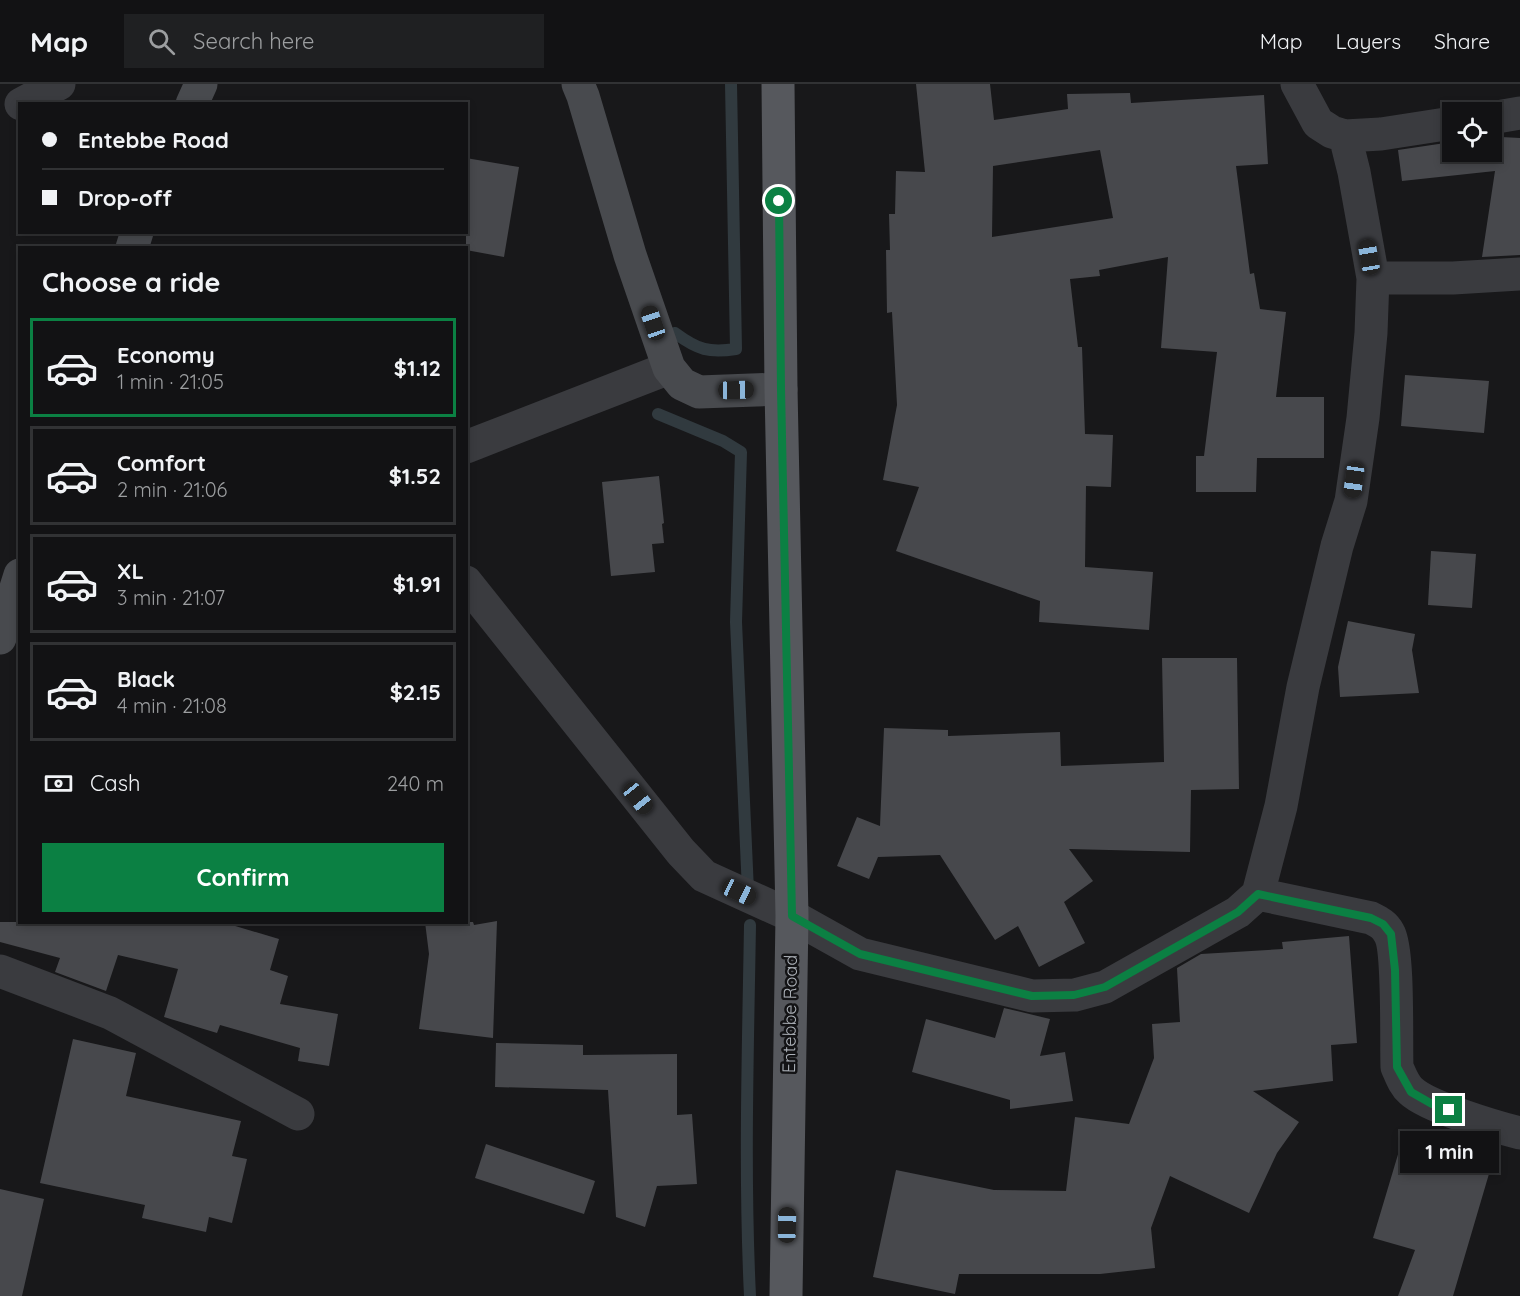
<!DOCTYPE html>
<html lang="en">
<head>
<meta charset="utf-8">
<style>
	:root { --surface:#121214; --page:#1f2022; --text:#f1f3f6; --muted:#9c9ea0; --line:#313234; --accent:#0b8043 }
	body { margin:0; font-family:Quicksand,sans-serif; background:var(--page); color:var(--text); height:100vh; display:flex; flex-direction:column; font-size:22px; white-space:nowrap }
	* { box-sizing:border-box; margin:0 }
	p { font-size:20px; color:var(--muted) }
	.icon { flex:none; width:33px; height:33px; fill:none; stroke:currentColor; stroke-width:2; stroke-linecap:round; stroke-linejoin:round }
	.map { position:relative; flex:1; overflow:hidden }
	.details { position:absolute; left:18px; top:162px; width:450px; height:678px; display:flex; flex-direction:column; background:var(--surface); border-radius:0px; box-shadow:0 3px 9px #0003,0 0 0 2px var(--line) }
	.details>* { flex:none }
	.banner { position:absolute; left:18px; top:18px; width:450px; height:132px; border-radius:0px; box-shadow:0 3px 9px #0003,0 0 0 2px var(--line); display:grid; align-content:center; height:132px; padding:0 24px; background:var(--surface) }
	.fabs { position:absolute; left:1442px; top:18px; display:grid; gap:12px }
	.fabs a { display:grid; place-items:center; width:60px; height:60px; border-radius:0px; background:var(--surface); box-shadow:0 3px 9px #0003,0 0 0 2px var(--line); font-size:30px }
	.end { position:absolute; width:27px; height:27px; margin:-14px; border:8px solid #0b8043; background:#fff; box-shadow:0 0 0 3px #fff }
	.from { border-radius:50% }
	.bubble { position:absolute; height:42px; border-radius:0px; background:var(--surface); box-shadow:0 3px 9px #0003,0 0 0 2px var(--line); font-size:20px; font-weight:700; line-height:42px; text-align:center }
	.car { position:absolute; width:18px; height:36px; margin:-18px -9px; border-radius:8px; box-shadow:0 0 4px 2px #0007; background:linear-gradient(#222 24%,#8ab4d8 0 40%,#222 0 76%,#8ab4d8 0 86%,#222 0) }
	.banner b { display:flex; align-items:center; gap:21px; height:57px; font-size:22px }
	.banner b+b { border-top:2px solid var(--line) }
	.banner i { width:15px; height:15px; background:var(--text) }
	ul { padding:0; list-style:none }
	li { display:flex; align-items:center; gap:18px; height:99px; margin:0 12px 9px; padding:0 12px; border:3px solid var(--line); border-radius:0px }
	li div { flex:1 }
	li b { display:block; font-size:22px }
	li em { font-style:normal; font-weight:700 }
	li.active { border-color:var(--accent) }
	li>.icon { width:54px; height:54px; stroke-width:1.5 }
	h2 { padding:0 24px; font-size:27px; line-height:72px }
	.pay { display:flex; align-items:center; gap:15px; height:66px; padding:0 24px; font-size:22px }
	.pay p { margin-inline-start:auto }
	.primary-button { display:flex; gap:12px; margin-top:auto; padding:12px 24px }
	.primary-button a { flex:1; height:69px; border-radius:0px; background:var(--accent); color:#fff; font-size:24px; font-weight:700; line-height:69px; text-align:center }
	header { display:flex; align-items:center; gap:36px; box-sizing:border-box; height:84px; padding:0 30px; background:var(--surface); border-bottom:2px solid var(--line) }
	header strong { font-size:28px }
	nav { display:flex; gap:33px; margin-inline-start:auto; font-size:21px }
	.search { width:420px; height:54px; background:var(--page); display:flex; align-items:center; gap:15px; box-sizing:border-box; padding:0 21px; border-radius:0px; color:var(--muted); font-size:22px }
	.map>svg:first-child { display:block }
</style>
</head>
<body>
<header>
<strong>Map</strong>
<div class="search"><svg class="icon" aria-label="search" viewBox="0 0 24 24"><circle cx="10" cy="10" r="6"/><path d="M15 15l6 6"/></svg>Search here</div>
<nav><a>Map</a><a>Layers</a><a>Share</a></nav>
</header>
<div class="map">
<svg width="1520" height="1212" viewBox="0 0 1520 1212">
	<rect width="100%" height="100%" fill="#18181a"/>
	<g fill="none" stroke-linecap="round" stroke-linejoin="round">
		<path stroke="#313a3f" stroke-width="12" d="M675,249C698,266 709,269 736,265L731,0
			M658,330L723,357L741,368L736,538L748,807
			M750,1212C744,1088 748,965 750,841"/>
	</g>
	<path fill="#47484c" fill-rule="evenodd" d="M916,0H990L994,36L1068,25L1067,10L1130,9L1131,19L1264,11L1268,80L1236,82L1250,190L1254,189L1260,225L1286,228L1276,313H1324V374H1257L1256,408H1196V372H1204L1217,268L1161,264L1168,173L1099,186L1100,192L1070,195L1078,263H1082L1085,350L1113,351L1111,403L1086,402L1085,483L1153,488L1149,546L1039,538L1040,517L896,467L919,403L883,396L897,321L892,228L887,229L886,166H890L889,130H895L896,87L925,88ZM1100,66L1113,134L992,153L993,82Z
		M1501,53L1520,54V171L1482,173L1495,87L1402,97L1398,66L1452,58V68H1491V61L1499,62Z
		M466,74L519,83L504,173L466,166Z
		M1405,291L1489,297L1484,349L1401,342Z
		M659,392L664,439L662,440L664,459L652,460L655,488L611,492L602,398Z
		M1431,467L1476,470L1472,524L1428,521Z
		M1348,537L1415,550L1412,566L1419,609L1340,613L1338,583Z
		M1162,574H1237L1239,705L1191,706L1190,768L1069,765L1093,797L1064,818L1085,859L1039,883L1018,842L995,856L940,771L878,773L869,795L837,782L857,733L880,742L884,644L948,646V652L1060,648L1061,682L1164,678Z
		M497,837L493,954L419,945L429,870L425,838H473L474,841Z
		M0,838H222L279,855L270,886L288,892L280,920L338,930L329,982L298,977L300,964L220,941L217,949L164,933L178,885L118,871L106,907L55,888L60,874L0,858Z
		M1349,852L1357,959L1331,961L1333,997L1253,1007L1299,1038L1277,1069L1249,1129L1170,1092L1151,1144L1155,1184L1100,1190H959L955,1210L873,1193L896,1086L994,1106L1066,1107L1075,1033L1129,1040L1154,974L1152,940L1180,938L1177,884L1201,870L1283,865L1282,858Z
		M1004,924L1050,935L1040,972L1065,968L1073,1017L1010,1025V1016L912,988L926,935L995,954Z
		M73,955L136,969L126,1012L241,1037L232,1072L247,1075L232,1139L209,1133L206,1148L142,1134L145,1121L40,1099Z
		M496,959L583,961V971L677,970V1031L692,1030L697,1100L657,1102L645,1143L616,1133L608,1006L495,1003Z
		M1402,1057L1491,1083L1453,1212H1398L1415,1166L1373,1154Z
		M486,1060L595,1097L584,1130L475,1094Z
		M0,1105L44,1115L22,1212H0Z"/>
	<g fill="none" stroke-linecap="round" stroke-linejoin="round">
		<path stroke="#3a3b3f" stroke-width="33" d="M1297,0L1318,39L1332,48L1345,52L1381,50L1452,39
			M1491,34L1520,29
			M1373,194H1453L1520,190
			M466,363L669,284
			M466,498L681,768L704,792L792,832L860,870L1032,912L1075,911L1105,903L1238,828L1258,810L1371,834C1379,838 1385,841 1389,849C1399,865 1396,959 1397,983C1401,992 1404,1001 1411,1007C1428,1023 1496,1043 1520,1049
			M1258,810L1281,722L1303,603L1337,462L1351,417L1363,334L1371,249L1373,194L1354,88L1345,52
			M0,887L110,929L298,1030"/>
		<path stroke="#3a3b3f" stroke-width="33" d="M21,20L59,0"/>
		<path stroke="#484a4e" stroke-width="33" d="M578,0L583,12L630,171L669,284L682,300L699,308L781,305
			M192,20L201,0
			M132,164L137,148
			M0,554L20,491"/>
		<path stroke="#56585d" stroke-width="33" d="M778,0L781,305L792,832L786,1212"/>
	</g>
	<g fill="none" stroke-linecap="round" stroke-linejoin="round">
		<path stroke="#0b8043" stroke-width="8" d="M779,117L781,305L792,832L860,870L1032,912L1074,911L1105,903L1238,828L1258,810L1371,834L1383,840L1391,850L1395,886L1397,983L1411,1008L1432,1020L1449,1026"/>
	</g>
	<g text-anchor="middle" stroke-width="5" stroke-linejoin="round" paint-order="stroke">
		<g font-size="18" fill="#acb1b8" stroke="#131315">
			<text transform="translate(790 930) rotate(-89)" y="6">Entebbe Road</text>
		</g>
	</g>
</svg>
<div class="fabs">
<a><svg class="icon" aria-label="locate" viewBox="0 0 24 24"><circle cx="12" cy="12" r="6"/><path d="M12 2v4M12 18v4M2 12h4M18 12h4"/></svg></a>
</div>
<i class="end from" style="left:779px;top:117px"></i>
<i class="end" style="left:1449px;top:1026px"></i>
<div class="bubble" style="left:1400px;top:1047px;width:99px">1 min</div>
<i class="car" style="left:1369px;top:173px;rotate:350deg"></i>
<i class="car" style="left:653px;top:239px;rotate:341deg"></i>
<i class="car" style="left:736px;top:306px;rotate:89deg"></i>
<i class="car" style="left:1354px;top:396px;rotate:188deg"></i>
<i class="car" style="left:638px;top:714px;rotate:141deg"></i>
<i class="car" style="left:739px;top:808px;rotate:115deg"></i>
<i class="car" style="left:787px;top:1141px;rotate:1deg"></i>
<div class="banner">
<b><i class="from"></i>Entebbe Road</b>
<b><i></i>Drop-off</b>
</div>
<section class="details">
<h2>Choose a ride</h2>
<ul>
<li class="active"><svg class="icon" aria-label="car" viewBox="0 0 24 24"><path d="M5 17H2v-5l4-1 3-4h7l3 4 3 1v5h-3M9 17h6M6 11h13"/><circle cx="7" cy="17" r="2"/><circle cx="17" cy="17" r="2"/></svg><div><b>Economy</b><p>1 min · 21:05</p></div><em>$1.12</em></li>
<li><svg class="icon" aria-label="car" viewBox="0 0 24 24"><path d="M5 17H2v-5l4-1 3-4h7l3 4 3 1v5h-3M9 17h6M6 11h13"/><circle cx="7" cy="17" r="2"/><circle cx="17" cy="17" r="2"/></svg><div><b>Comfort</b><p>2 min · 21:06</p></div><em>$1.52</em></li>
<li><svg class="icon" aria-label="car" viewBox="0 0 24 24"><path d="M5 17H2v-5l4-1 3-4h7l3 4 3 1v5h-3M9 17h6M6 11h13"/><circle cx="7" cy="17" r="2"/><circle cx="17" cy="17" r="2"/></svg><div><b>XL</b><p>3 min · 21:07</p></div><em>$1.91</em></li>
<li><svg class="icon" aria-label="car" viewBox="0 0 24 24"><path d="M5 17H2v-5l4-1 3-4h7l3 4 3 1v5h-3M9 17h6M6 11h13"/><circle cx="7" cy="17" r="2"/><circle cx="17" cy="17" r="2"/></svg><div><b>Black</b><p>4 min · 21:08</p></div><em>$2.15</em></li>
</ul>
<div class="pay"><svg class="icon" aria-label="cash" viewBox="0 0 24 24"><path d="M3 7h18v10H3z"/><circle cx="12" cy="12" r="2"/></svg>Cash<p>240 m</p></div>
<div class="primary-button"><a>Confirm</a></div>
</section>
</div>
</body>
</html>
